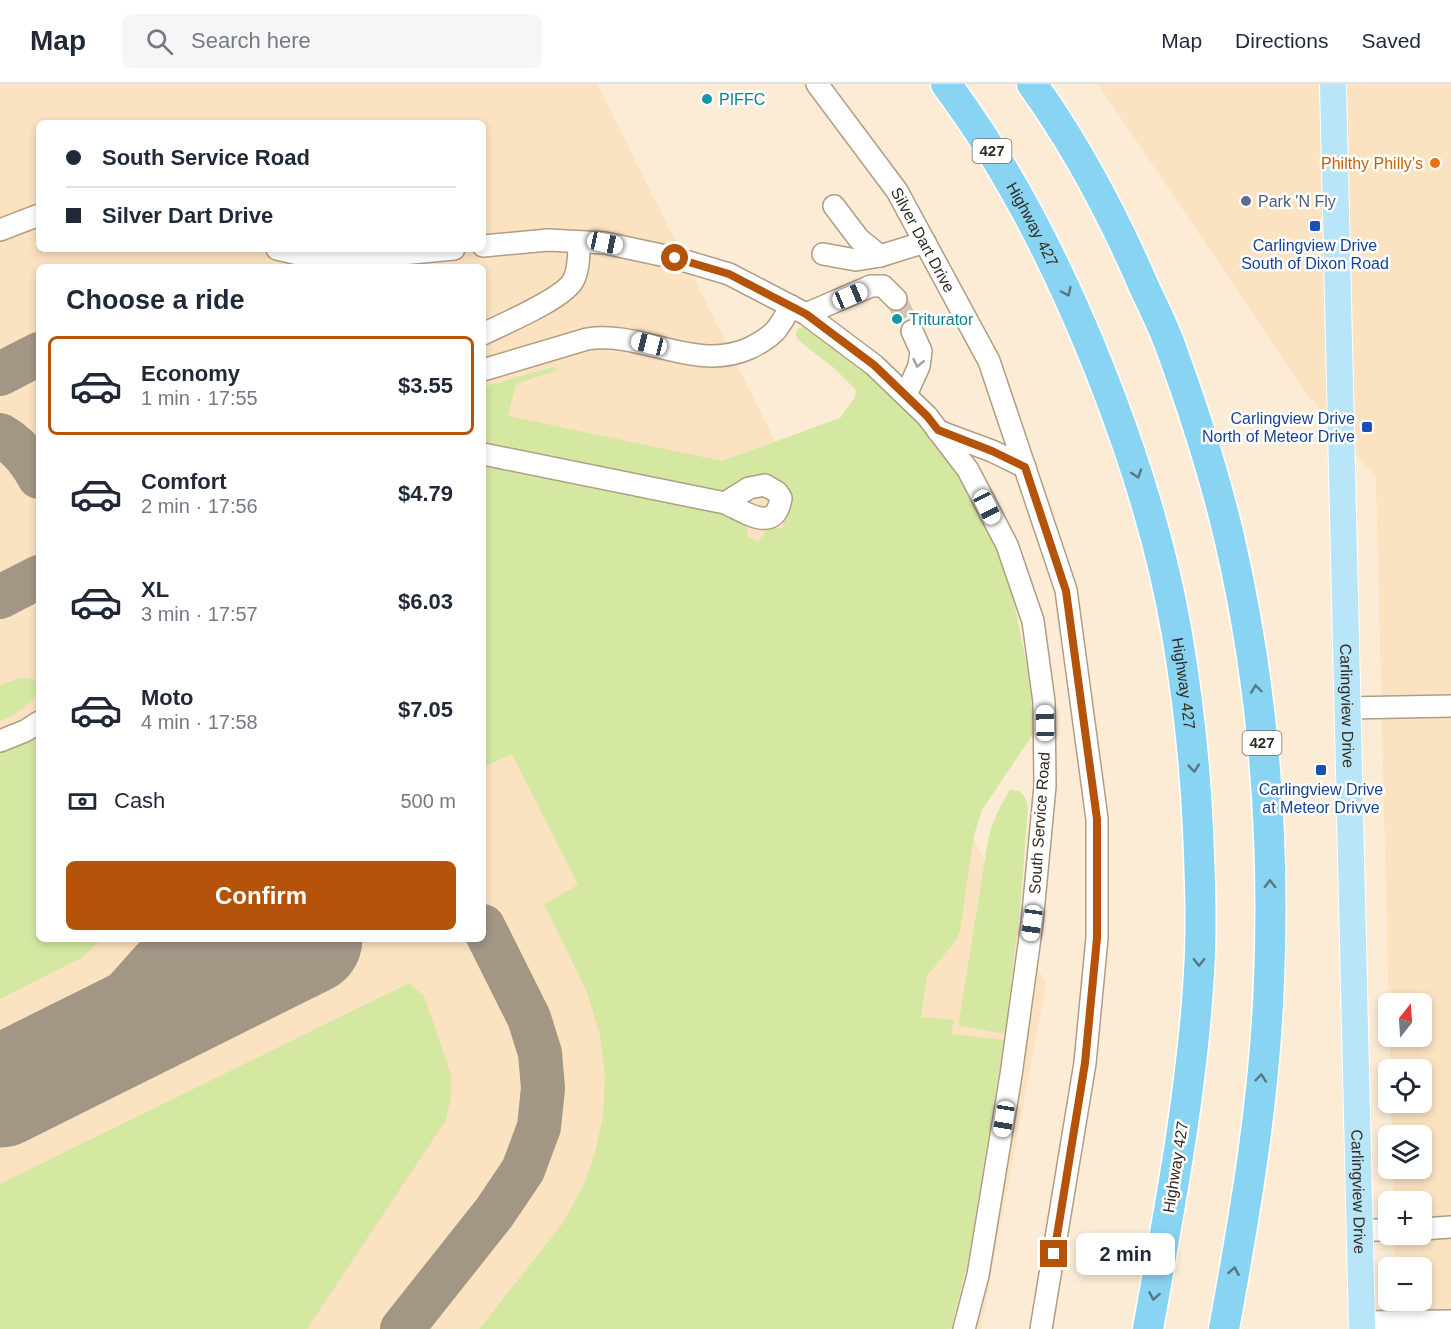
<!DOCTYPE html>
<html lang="en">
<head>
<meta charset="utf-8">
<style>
	:root { --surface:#fff; --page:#f6f6f7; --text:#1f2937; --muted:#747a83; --line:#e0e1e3; --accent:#b45309 }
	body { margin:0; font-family:Helvetica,sans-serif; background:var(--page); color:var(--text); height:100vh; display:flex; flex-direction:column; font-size:22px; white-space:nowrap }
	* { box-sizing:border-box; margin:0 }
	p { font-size:20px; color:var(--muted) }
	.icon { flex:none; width:33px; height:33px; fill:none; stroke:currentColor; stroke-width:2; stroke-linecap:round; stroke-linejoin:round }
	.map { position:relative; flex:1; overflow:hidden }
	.sheet { position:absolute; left:36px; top:180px; width:450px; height:678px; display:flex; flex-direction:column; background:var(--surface); border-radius:9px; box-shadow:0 3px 9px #0003 }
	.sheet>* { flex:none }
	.top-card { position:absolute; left:36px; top:36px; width:450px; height:132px; border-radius:9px; box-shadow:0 3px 9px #0003; display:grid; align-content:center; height:132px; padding:0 30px; background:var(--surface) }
	.needle { width:39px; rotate:17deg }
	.buttons { position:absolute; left:1378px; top:909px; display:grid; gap:12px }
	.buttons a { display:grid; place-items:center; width:54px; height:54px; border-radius:9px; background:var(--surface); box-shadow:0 3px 9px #0003; font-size:30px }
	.end { position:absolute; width:27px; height:27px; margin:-14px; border:8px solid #b45309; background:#fff; box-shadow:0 0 0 3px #fff }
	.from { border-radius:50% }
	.bubble { position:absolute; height:42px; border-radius:9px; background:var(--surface); box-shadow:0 3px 9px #0003; font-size:20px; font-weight:700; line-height:42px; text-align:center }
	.car { position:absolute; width:18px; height:36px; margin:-18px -9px; border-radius:8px; box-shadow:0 0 4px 2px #0007; background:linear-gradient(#fff 24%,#345 0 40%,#fff 0 76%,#345 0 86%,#fff 0) }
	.top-card b { display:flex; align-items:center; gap:21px; height:57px; font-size:22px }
	.top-card b+b { border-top:2px solid var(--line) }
	.top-card i { width:15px; height:15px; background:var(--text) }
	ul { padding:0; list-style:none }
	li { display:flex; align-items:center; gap:18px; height:99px; margin:0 12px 9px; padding:0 18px; border:3px solid transparent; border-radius:9px }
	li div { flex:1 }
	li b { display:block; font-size:22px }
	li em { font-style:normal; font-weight:700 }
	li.on { border-color:var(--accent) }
	li>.icon { width:54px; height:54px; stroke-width:1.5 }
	h2 { padding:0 30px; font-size:27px; line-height:72px }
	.pay { display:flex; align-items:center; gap:15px; height:66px; padding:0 30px; font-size:22px }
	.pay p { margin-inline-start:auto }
	.button { display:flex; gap:12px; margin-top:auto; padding:12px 30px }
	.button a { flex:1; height:69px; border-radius:9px; background:var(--accent); color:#fff; font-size:24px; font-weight:700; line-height:69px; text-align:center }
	header { display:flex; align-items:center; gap:36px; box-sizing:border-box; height:84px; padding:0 30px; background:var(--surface); border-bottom:2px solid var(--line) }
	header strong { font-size:28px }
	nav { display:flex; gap:33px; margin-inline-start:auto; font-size:21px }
	.search { width:420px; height:54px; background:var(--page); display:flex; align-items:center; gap:15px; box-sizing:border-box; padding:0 21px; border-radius:9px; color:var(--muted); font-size:22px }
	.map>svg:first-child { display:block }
</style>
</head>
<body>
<header>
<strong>Map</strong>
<div class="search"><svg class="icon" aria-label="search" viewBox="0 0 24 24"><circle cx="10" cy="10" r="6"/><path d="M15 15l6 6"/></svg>Search here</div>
<nav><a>Map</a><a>Directions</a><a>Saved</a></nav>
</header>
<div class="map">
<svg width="1451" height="1245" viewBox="0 0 1451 1245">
	<rect width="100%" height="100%" fill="#fcecd6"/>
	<path fill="#fbe2c0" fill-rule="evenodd" d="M0,0H597L1046,900L981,1245H0ZM39,39H483V165H39ZM39,183H483V855H39Z
		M1098,0H1451V1245H1397L1396,1217L1422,1216V1184L1395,1183L1394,1151L1422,1150V1118L1394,1117L1393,1085L1422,1084V1052L1392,1051L1391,1019L1422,1018V986L1390,985V953L1422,952V920H1389V931L1376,394L1307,310Z"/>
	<path fill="#d4e8a2" d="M801,243L808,244L818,248L892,309L935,359L964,400L982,433L999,471L1012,509L1031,600L1033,650L982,726L974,751L960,847L957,855L927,892L921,933L954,936L951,950L1004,956L968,1177L951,1245H479L563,1139L583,1102L595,1069L603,1033L605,992L600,951L587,908L544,820L578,801L512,670L483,683V373L713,421L746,437L748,453L758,458L768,444H783L785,416L772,397L725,408L691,405L483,365V303L553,283L558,286L516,300L508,332L722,377L840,334L855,313L856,306L834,284L798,256L796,251L797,246Z
		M20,594H31L39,598C36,620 18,629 0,637V601Z
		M39,649V855H102L83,873L0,915V668L37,652Z
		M1010,706L1019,707L1025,713L1028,723L1021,815L1005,950L960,942L959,938L988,756C992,738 1000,722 1010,706Z
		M409,899L424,912L451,990V1012L446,1036L307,1245H0V1100Z"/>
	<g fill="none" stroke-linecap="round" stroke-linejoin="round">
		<path stroke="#a29684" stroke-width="44" d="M0,290L39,270
			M0,351C16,360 30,376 39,393
			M0,513L39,493
			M168,924L205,894L220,873L227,855
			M64,976L153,876L162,867L183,855
			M402,1245L494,1129L523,1086L539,1043L543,1004L540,969L529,934L483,842"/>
		<path stroke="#a29684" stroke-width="111" d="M0,1008L307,855"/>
		<path stroke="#d4c5b2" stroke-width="21" stroke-dasharray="21 10" stroke-linecap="butt" d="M896,215L912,247"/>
		<defs>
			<g id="minor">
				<path id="s1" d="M817,0L897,107L989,277L1066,506L1097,735V854L1085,979L1041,1245"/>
				<path d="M834,122L859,155L880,172"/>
				<path d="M0,146L39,131"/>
				<path d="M483,162L548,156L605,159L675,174L729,190L806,230L874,281L927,332L968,386L1007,461L1033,537L1044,618L1045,702L1032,839L1011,991L978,1191L964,1245"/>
				<path d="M277,165L307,172L348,175L454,165"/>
				<path d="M823,170L856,176L880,172L925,158"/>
				<path d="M806,230L871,202H883L896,215"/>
				<path d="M483,250C503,240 566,214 574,195C579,184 579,170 579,158"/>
				<path d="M483,286L587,255C642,246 695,289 750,264C760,259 769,254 776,246C782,239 786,230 791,222"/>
				<path d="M906,311L919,282L921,267L912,247"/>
				<path d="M938,347L992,367L1025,383"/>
				<path d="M483,370L725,419C746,428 775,451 781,414L777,408L765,401L749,404L725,419"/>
				<path d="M1347,624L1451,622"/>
				<path d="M0,657L25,647L39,638"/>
				<path d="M1422,1145L1451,1143"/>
				<path d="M1360,1146H1389"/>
				<path d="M1361,1238L1451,1237"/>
			</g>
			<g id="major">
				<path id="s2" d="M1333,0L1362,1245"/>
			</g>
			<g id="highway">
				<path id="s3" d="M946,0C1005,79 1050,166 1088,257C1127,351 1160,450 1177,550C1188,615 1195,680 1198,745C1200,793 1202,841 1199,889C1192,1009 1169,1127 1148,1245"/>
				<path d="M1032,0C1078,64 1114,133 1145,205C1154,224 1164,244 1171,264C1194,327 1215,392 1230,457C1263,601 1275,750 1269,897C1265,1014 1245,1130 1224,1245"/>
			</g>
		</defs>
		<use href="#minor" stroke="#b09d83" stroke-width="24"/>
		<use href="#major" stroke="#fff" stroke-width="28"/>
		<use href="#highway" stroke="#fff" stroke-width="33"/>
		<use href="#minor" stroke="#fff" stroke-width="21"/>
		<use href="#major" stroke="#b8e5f7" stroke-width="26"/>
		<use href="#highway" stroke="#89d4f2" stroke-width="30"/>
	</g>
	<defs><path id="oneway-chevron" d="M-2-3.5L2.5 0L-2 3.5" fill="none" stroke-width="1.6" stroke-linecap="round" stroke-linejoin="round" transform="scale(1.5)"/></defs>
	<g stroke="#5a777f">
		<use href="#oneway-chevron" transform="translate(1067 208) rotate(65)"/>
		<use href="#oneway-chevron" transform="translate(1137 390) rotate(72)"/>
		<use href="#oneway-chevron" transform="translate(1256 605) rotate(-98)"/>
		<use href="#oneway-chevron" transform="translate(1194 684) rotate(84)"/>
		<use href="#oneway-chevron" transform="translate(1270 800) rotate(-91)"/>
		<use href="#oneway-chevron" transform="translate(1199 878) rotate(91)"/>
		<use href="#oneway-chevron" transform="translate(1261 994) rotate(-84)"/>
		<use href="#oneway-chevron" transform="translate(1234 1187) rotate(-80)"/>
		<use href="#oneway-chevron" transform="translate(1154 1212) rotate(100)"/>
	</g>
	<use stroke="#a3a09b" href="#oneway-chevron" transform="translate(918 279) rotate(103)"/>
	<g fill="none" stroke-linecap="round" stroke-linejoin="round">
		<path stroke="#b45309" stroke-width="8" d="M675,174L729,190L806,230L874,281L927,332L938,346L992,367L1025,383L1066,507L1097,735V854L1085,979L1054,1170"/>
	</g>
	<g fill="#0f9aa8" stroke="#fff" stroke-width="2">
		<circle cx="707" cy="15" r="6"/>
		<circle cx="897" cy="235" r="6"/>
	</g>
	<circle fill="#e8710a" stroke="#fff" stroke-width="2" cx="1435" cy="79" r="6"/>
	<circle fill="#5c6f8a" stroke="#fff" stroke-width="2" cx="1246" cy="117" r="6"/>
	<g fill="#1a4fb4" stroke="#fff" stroke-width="2">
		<rect x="1309" y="136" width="12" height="12" rx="3"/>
		<rect x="1361" y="337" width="12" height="12" rx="3"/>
		<rect x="1315" y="680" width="12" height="12" rx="3"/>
	</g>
	<g text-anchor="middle" stroke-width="5" stroke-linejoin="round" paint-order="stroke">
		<g fill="#fff" stroke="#706b64" stroke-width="1.5">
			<rect x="972.5" y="55" width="39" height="24" rx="4.5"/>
			<rect x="1242.5" y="647" width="39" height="24" rx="4.5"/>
		</g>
		<g font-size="15" font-weight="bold" fill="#332b21">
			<text x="992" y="72">427</text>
			<text x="1262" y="664">427</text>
		</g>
		<g font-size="16" fill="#0d838f" stroke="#fff" text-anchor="start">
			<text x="719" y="21">PIFFC</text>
			<text x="909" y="241">Triturator</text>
		</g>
		<g font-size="16" fill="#c56008" stroke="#fff" text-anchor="end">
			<text x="1423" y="85">Philthy Philly’s</text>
		</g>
		<g font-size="16" fill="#4e5e75" stroke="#fff" text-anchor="start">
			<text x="1258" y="123">Park 'N Fly</text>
		</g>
		<g font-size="16" fill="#332b21" stroke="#fff">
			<text dy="6" stroke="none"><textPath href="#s3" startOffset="165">Highway 427</textPath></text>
			<text dy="6" stroke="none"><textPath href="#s1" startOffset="189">Silver Dart Drive</textPath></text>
			<text dy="6" stroke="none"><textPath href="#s3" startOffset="651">Highway 427</textPath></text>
			<text dy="6" stroke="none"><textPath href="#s2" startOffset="622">Carlingview Drive</textPath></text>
			<text transform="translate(1039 739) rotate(-86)" y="6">South Service Road</text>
			<text transform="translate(1175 1083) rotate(-81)" y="6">Highway 427</text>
			<text dy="6" stroke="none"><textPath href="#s2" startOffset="1108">Carlingview Drive</textPath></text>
		</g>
		<g font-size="16" fill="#164399" stroke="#fff">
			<text x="1315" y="167">Carlingview Drive<tspan x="1315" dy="18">South of Dixon Road</tspan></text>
			<text x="1355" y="340" text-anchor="end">Carlingview Drive<tspan x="1355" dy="18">North of Meteor Drive</tspan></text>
			<text x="1321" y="711">Carlingview Drive<tspan x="1321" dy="18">at Meteor Drivve</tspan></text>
		</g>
	</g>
</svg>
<div class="buttons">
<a><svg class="needle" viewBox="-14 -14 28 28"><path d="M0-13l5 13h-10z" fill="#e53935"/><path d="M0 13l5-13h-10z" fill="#747a83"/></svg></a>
<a><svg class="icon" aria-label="locate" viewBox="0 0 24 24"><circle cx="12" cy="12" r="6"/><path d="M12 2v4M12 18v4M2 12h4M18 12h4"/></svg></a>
<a><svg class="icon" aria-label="layers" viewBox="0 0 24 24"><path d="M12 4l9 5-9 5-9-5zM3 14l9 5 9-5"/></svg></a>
<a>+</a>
<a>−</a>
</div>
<i class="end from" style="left:675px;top:174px"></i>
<i class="end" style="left:1054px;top:1170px"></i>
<div class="bubble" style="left:1076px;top:1149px;width:99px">2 min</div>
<i class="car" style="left:605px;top:159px;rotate:102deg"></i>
<i class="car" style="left:850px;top:212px;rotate:67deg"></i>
<i class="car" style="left:649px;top:260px;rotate:284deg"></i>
<i class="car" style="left:987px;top:423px;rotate:153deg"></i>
<i class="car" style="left:1045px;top:639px;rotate:359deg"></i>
<i class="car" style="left:1032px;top:839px;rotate:188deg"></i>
<i class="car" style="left:1004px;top:1035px;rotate:189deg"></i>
<div class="top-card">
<b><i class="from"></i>South Service Road</b>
<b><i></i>Silver Dart Drive</b>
</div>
<section class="sheet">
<h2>Choose a ride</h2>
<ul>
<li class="on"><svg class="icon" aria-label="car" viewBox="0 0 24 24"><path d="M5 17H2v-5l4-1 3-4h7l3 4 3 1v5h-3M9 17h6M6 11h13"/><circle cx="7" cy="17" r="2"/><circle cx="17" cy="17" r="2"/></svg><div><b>Economy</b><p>1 min · 17:55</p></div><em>$3.55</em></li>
<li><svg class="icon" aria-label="car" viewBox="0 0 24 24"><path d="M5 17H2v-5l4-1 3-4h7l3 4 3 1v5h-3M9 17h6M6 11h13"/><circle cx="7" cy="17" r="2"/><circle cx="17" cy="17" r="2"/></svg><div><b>Comfort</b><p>2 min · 17:56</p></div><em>$4.79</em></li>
<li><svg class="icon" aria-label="car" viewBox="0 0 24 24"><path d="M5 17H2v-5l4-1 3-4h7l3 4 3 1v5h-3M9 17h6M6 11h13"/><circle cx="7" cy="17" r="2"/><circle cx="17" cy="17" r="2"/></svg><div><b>XL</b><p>3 min · 17:57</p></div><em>$6.03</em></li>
<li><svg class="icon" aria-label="car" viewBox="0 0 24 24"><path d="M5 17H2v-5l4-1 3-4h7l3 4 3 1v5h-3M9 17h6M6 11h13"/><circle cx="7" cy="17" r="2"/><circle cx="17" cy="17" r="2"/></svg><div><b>Moto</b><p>4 min · 17:58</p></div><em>$7.05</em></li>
</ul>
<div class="pay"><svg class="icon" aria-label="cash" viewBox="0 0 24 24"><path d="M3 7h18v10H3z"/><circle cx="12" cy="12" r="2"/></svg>Cash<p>500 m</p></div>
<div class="button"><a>Confirm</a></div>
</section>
</div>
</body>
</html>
